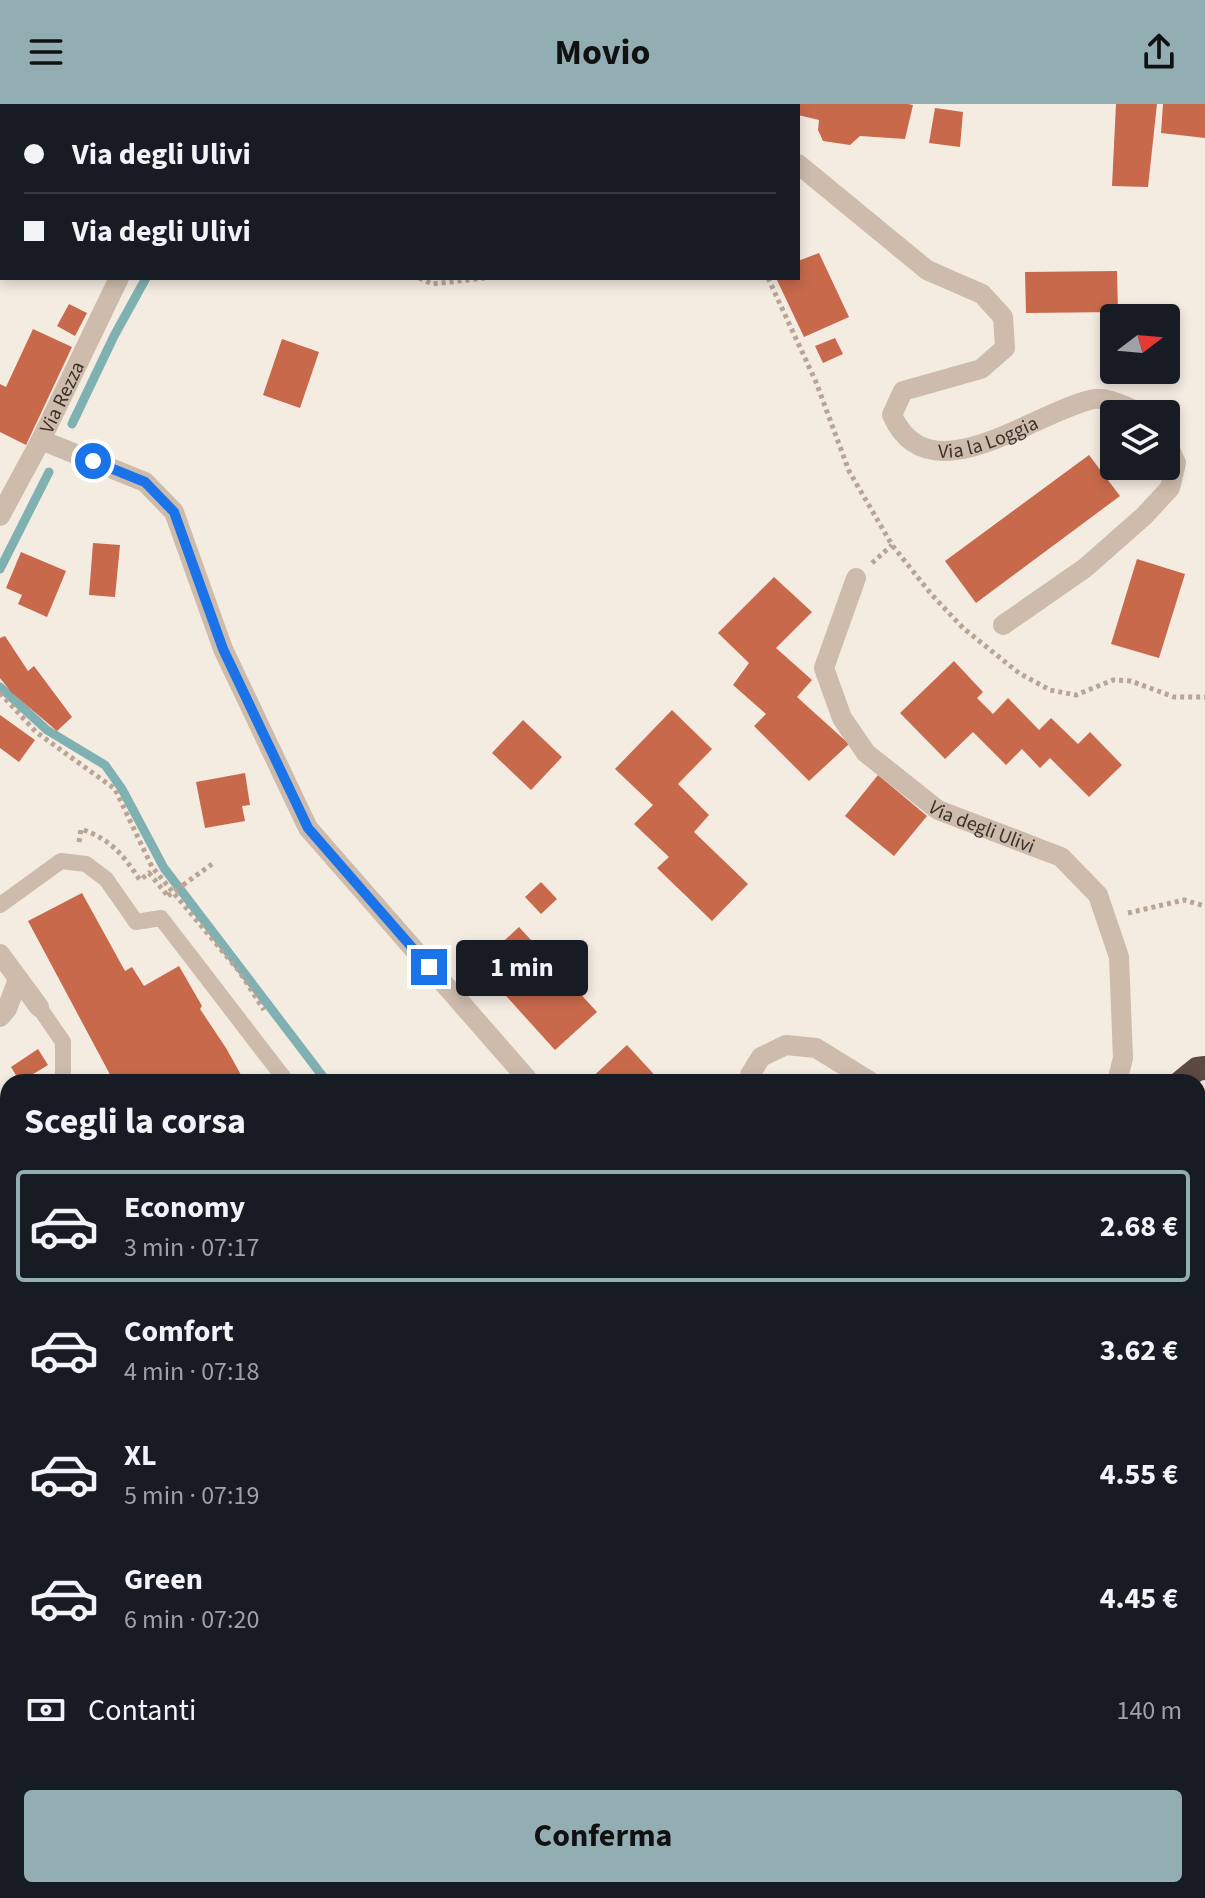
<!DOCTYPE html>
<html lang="it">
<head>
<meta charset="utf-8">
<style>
	:root { --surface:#171b24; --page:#20242c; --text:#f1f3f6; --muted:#9ea1a6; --line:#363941; --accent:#92aeb2 }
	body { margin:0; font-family:"Source Sans 3",sans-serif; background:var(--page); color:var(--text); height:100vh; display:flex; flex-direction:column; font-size:30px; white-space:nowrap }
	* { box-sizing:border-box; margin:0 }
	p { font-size:26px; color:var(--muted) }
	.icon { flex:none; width:44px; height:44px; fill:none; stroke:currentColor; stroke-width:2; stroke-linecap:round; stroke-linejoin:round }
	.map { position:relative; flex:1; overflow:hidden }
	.side { position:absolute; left:0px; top:970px; width:1206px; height:824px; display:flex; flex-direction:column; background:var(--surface); border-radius:24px 24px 0 0; box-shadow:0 4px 12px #0003 }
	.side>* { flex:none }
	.banner { position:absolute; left:0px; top:0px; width:800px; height:176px; box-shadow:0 4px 12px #0003; display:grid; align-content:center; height:176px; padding:0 24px; background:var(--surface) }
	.needle { width:52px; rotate:74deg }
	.tools { position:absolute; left:1100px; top:200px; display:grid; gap:16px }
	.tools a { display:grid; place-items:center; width:80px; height:80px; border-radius:8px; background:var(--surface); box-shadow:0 4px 12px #0003; font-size:40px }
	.end { position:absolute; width:36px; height:36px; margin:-18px; border:10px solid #1a73e8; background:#fff; box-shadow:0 0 0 4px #fff }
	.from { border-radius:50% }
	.bubble { position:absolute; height:56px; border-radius:8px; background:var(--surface); box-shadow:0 4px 12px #0003; font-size:26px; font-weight:700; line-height:56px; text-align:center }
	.banner b { display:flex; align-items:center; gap:28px; height:76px; font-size:30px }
	.banner b+b { border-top:2px solid var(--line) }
	.banner i { width:20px; height:20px; background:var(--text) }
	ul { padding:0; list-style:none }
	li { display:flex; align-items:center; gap:24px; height:112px; margin:0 16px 12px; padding:0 8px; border:4px solid transparent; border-radius:8px }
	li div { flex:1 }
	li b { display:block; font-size:30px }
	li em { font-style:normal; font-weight:700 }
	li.active { border-color:var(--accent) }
	li>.icon { width:72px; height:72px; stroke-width:1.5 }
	h2 { padding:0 24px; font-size:36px; line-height:96px }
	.pay { display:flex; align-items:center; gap:20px; height:88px; padding:0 24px; font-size:30px }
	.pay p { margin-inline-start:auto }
	.action { display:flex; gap:16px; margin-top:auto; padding:16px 24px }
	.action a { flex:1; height:92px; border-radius:8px; background:var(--accent); color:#111; font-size:32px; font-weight:700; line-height:92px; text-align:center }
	header { display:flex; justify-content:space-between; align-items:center; height:104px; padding:0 24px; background:var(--accent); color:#111; font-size:36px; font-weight:700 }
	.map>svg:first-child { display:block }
</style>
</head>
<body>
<header><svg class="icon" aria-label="menu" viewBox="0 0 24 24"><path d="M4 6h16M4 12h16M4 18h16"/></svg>Movio<svg class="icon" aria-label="share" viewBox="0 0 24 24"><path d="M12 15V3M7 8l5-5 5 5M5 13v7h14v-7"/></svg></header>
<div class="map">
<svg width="1205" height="1794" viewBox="0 0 1205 1794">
	<rect width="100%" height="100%" fill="#f4ebe1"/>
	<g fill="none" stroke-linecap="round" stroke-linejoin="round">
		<path stroke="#7fb0b2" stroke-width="9" d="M223,2L224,0
			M72,320L114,232L146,174
			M0,465L49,368
			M0,583L47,626L105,661L122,685L164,764L327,978
			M368,1794L369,1786"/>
	</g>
	<path fill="#c8694b" d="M798,0H908L913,1L905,35L860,32L850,41L823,37L818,26L819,16L798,11Z
		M1116,0H1157L1148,83L1112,82Z
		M1163,0H1205V34L1161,29Z
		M935,4L963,8L960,43L929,39Z
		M819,149L849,213L804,233L776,174H798V157Z
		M1117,167L1118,208L1026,209L1025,168Z
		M69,200L87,209L75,232L57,222Z
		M33,225L72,243L26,341L0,328V280L6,283Z
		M835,234L843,250L823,259L815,242Z
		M282,235L319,248L300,304L263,291Z
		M1089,351L1120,392L976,499L945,457Z
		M93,439L120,441L115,493L89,491Z
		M21,448L66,467L47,513L18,500L22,491L6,484Z
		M1137,455L1185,470L1159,554L1111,540Z
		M774,473L812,508L776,544L812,576L797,593L849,640L809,677L754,622L766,610L733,581L749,559L718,529Z
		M5,532L28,567L34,562L72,613L57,627L11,588L0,574V534Z
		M954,557L983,588L977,594L993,610L1008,594L1039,626L1051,614L1078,640L1090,628L1122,661L1089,693L1050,654L1040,664L1022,645L1006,661L973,628L945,655L900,609Z
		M672,606L712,645L678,680L709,711L694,728L748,780L712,817L657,764L669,753L634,720L653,701L615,665Z
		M0,611L35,636L19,658L0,644Z
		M523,616L562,653L531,686L492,649Z
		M245,669L250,701L242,702L245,717L205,724L196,678Z
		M878,671L927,712L894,752L845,712Z
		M541,778L557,795L541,810L525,793Z
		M82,789L125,867L132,863L144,882L179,862L202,902L200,905L226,944L245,978H114L28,817Z
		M519,823L597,908L555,946L478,861Z
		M627,941L661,978H587Z
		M38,945L48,961L20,978L11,963Z
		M8,1078V1131L0,1120V1083Z
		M8,1271V1322L0,1327V1276Z
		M0,1540L8,1560V1580L0,1582Z"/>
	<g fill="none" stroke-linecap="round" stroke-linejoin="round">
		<path stroke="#b9a596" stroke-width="5" stroke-dasharray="4 4" stroke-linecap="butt" d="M419,174L432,180L485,174
			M768,174L816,278L849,367L892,441L932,491L963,524L1019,569L1050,586L1076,591L1113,576L1131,577L1174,593H1205
			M872,459L892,441
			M0,589L36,628L115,685L152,763L239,867L264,906
			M79,738L81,725C112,736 122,750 140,776L149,769L168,792
			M183,781L212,760
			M1128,809L1184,796L1205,802
			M835,1786L841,1794"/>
		<path stroke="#cdbbac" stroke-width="16" d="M0,801L61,757L86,760L106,775L136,818L161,814L287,978
			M39,903L63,938V978
			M0,1037L8,1031
			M0,1136L8,1147"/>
		<g stroke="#cdbbac" stroke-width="20">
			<path d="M687,0L691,2"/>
			<path d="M195,2L197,0"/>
			<path id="s1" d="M798,60L927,166L982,190L1003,213L1005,244L981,265L903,287L892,311C929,395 1035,307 1094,295C1106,293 1130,303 1140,310"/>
			<path d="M41,336L145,378L174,408L223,545L308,724L530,978"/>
			<path id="s2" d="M0,412L41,336L119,174"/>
			<path id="s3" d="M856,474L824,564L842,614L866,649L938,706L1061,753L1098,791L1119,853L1123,954L1117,978"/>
			<path d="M1003,521L1085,464L1144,412L1170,384L1176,359L1166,337"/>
			<path d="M0,850L39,903"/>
			<path d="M0,913L7,905L18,875"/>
			<path d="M749,978L750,971L761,953L786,941L816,944L871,978"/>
			<path d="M1054,1786L1057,1794"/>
		</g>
		<path stroke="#5c4a42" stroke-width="24" d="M1181,978L1197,965L1205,964
			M1198,1313L1205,1315
			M1198,1375L1205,1384"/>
		<path stroke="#b9a596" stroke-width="5" stroke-dasharray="4 4" stroke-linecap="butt" d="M168,792L183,781"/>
	</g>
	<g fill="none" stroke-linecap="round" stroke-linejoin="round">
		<path stroke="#1a73e8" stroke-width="10" d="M93,357L145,378L174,408L223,545L308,724L429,863"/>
	</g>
	<g text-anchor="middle" stroke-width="6" stroke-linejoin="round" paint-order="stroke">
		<g font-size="20" fill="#3b302b" stroke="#fbf5ee">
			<text dy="7" stroke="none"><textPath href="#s2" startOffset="134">Via Rezza</textPath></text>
			<text dy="7" stroke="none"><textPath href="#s1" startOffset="542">Via la Loggia</textPath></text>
			<text dy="7" stroke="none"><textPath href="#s3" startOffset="330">Via degli Ulivi</textPath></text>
		</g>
	</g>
</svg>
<div class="tools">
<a><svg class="needle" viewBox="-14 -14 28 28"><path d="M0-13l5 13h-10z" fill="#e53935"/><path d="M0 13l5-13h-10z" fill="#9ea1a6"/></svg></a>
<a><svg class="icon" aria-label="layers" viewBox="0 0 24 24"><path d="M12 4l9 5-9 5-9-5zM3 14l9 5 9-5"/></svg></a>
</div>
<i class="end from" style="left:93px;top:357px"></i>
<i class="end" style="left:429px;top:863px"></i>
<div class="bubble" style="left:456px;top:836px;width:132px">1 min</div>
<div class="banner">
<b><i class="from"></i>Via degli Ulivi</b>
<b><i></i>Via degli Ulivi</b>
</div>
<section class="side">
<h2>Scegli la corsa</h2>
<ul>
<li class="active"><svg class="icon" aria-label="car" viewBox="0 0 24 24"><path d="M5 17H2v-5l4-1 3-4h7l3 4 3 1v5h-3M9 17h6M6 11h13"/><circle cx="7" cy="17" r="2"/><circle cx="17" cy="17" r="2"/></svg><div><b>Economy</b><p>3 min · 07:17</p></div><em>2.68 €</em></li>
<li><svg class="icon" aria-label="car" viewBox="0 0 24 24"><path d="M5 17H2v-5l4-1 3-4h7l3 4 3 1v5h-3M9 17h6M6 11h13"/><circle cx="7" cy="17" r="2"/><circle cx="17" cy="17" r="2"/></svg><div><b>Comfort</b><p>4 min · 07:18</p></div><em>3.62 €</em></li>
<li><svg class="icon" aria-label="car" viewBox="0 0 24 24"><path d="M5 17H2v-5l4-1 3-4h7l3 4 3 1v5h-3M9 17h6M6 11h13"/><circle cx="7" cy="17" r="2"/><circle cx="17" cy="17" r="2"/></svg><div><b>XL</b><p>5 min · 07:19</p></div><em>4.55 €</em></li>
<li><svg class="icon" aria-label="car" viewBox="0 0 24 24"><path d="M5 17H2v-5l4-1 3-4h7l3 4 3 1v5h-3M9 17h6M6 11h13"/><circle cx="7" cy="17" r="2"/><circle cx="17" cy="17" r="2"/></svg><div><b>Green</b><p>6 min · 07:20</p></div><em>4.45 €</em></li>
</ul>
<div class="pay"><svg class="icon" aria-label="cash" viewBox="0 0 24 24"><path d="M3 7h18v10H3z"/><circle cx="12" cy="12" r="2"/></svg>Contanti<p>140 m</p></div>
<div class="action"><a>Conferma</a></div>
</section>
</div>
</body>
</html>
